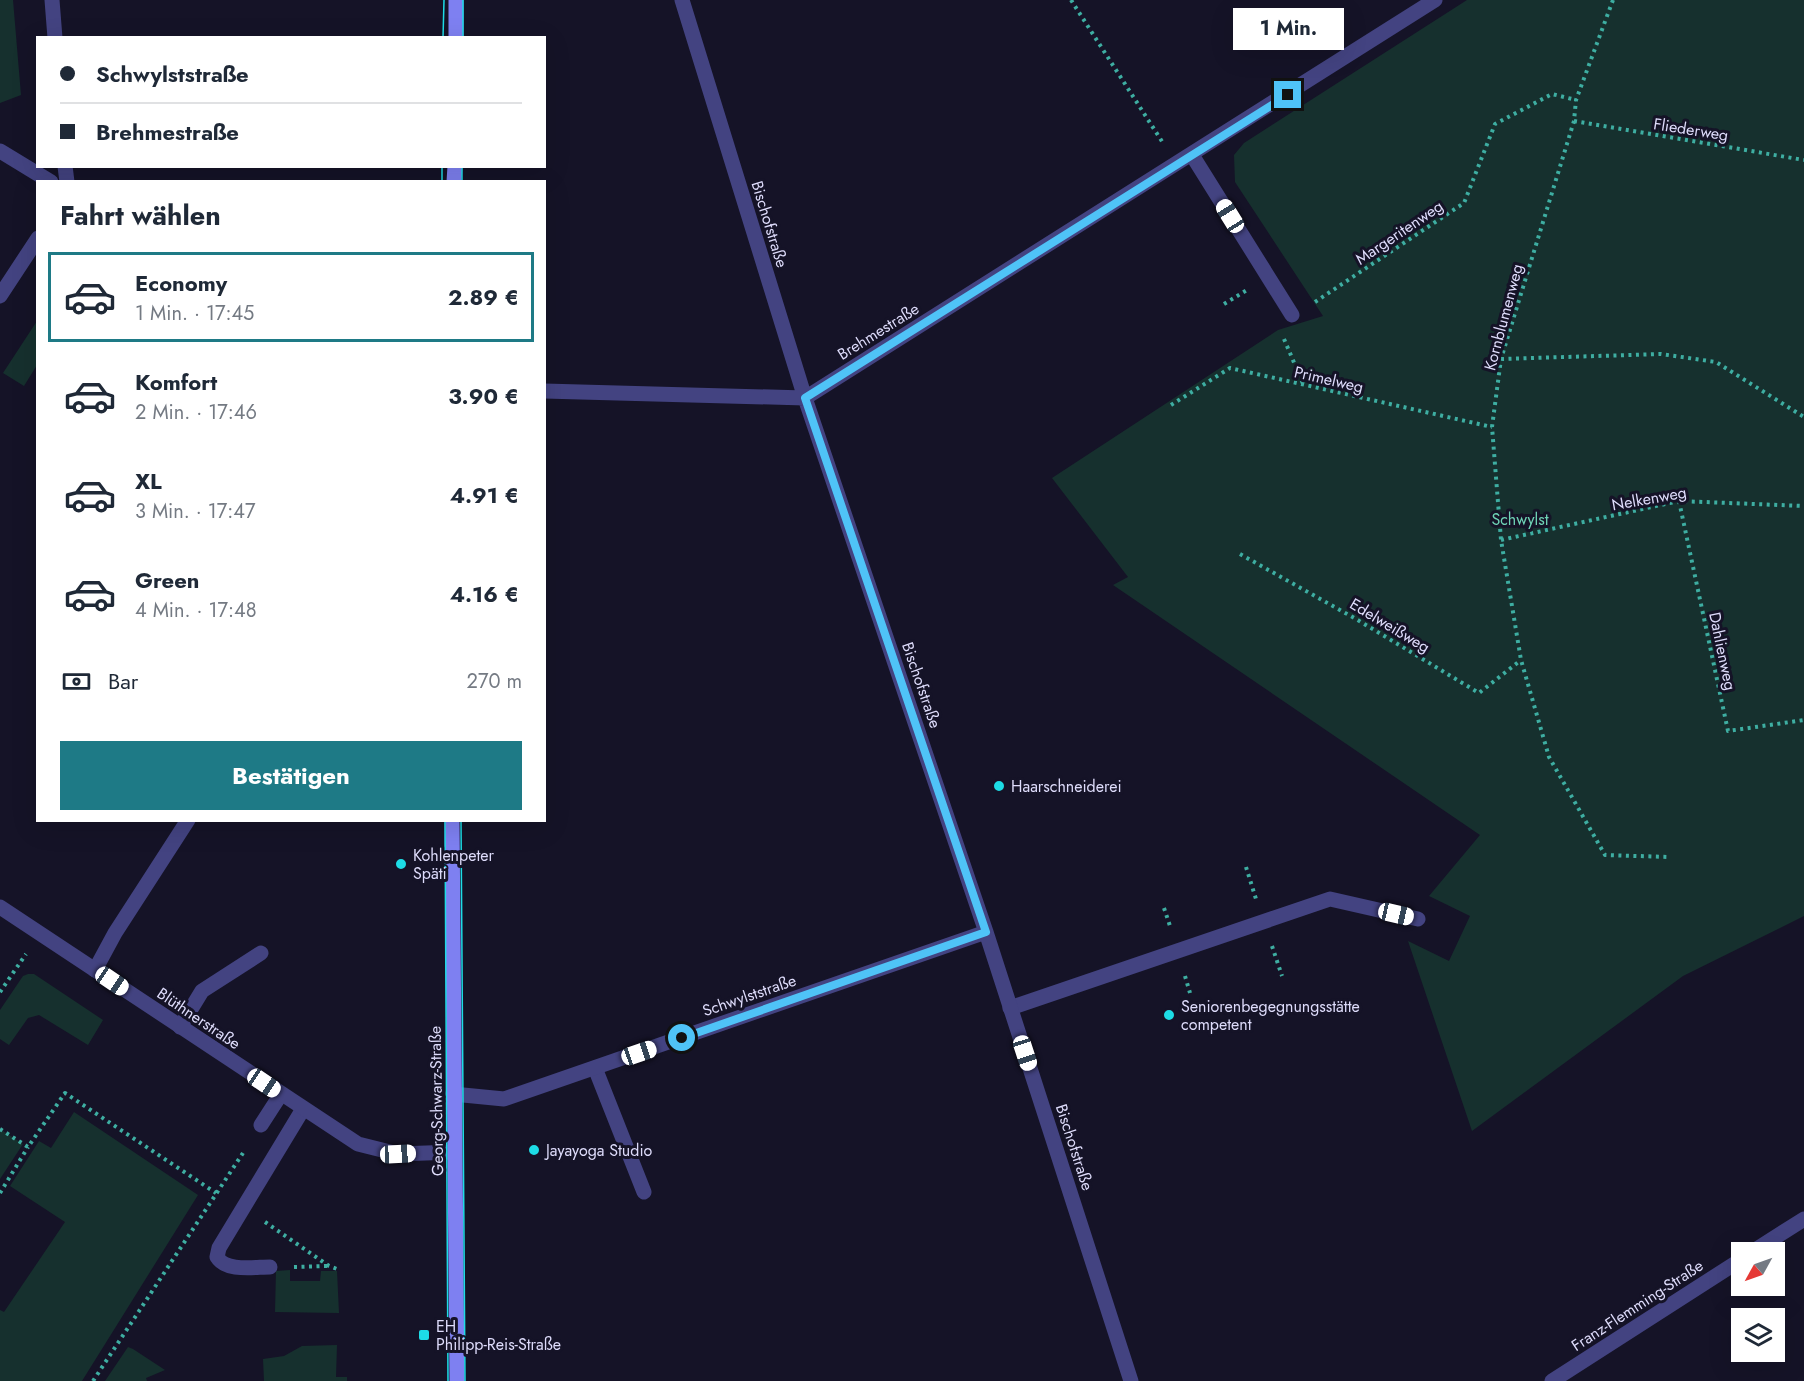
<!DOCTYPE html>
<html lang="de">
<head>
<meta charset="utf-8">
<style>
	:root { --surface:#fff; --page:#f2f2f3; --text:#1f2937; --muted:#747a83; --line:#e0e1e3; --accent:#1e7a86 }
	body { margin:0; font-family:Jost,sans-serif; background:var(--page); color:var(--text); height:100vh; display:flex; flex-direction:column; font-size:22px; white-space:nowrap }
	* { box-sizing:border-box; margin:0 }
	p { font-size:20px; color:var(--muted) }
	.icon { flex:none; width:33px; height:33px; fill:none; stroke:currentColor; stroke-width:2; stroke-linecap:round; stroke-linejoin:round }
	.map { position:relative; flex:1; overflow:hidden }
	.drawer { position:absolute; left:36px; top:180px; width:510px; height:642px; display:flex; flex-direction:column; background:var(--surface); border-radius:0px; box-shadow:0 6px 24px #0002 }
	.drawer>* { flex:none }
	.banner { position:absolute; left:36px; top:36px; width:510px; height:132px; border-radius:0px; box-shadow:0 6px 24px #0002; display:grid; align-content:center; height:132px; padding:0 24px; background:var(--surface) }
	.needle { width:39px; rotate:230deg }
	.controls { position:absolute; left:1731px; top:1242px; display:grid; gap:12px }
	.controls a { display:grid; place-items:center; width:54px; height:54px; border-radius:0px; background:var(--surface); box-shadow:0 6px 24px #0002; font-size:30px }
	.end { position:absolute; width:27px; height:27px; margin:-14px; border:8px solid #4fc3f7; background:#111; box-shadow:0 0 0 3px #111 }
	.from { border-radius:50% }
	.bubble { position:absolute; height:42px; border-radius:0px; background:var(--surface); box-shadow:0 6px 24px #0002; font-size:20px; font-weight:700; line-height:42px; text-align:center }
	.car { position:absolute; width:18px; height:36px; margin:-18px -9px; border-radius:8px; box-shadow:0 0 4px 2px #0007; background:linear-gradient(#fff 24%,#345 0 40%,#fff 0 76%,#345 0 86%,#fff 0) }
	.banner b { display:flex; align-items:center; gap:21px; height:57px; font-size:22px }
	.banner b+b { border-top:2px solid var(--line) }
	.banner i { width:15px; height:15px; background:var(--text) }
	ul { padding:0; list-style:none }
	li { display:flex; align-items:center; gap:18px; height:90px; margin:0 12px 9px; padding:0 12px; border:3px solid transparent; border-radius:0px }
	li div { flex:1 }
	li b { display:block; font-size:22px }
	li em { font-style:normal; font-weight:700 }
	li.active { border-color:var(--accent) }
	li>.icon { width:54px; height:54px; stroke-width:1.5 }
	h2 { padding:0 24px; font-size:27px; line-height:72px }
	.pay { display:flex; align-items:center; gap:15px; height:66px; padding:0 24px; font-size:22px }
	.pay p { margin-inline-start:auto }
	.action { display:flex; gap:12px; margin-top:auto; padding:12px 24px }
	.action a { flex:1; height:69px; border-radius:0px; background:var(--accent); color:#fff; font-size:24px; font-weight:700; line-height:69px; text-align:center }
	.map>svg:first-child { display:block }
</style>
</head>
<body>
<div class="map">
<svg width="1804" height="1381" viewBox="0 0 1804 1381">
	<rect width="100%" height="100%" fill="#151327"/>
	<path fill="#16302e" d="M0,0H13L21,95L0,103Z
		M1467,0H1804V916L1683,976L1472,1131L1408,941L1449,961L1470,916L1429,896L1480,835L1113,585L1128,577L1052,478L1278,330L1323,316L1235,182L1234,155L1244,143Z
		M37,321V365L24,386L3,373Z
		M28,974H34L103,1020L88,1045L39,1015L28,1018L9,1045L0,1039V1010L23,976Z
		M74,1112L198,1195L82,1381H0V1310L4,1312L65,1222L10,1186L39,1141L51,1148Z
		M0,1129L23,1144L0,1179Z
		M290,1270V1281H320L321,1271H337L339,1313L275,1312L276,1271Z
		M337,1345L336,1377H347V1381H264L263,1359L284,1356L302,1346Z
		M128,1347L133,1349L165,1370L146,1378L147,1381H105Z"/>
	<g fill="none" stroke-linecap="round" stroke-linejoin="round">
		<path stroke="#3eaea2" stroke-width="4" stroke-dasharray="3 4.5" stroke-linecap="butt" d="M1071,0L1163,143
			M1613,0L1576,100L1574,121L1501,359L1492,427L1501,540L1521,660L1549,757L1605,855L1669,857
			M1574,121L1804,160
			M1315,302L1464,203L1495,124L1552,94L1576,100
			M1224,304L1247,290
			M1284,339L1304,386
			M1501,359L1661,354L1716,362L1804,417
			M1171,405L1230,368L1492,427
			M1679,501L1728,731L1804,720
			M1501,540L1679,501L1804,506
			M1240,554L1356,619L1479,693L1521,660
			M1246,867L1256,899
			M1164,908L1170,926
			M1272,946L1282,976
			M1185,976L1190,993
			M0,992L26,954
			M0,1129L28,1147L65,1093L216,1193
			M0,1193L28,1147
			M265,1222L329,1266L337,1269
			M294,1267L328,1266
			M93,1381L243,1153"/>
		<path stroke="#434381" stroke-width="15" d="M95,970L115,933L188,820
			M1010,1008L1330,899L1418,919
			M180,1027L202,991L261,953
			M595,1068L644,1192
			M261,1125L281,1094
			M270,1267C254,1267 226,1272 217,1257L219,1248L303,1109"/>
		<path stroke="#434381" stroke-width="15" d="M52,0L55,38
			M682,0L805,398L986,932L1131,1381
			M0,151L51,182
			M1192,155L1292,315
			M65,166L67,182
			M0,296L38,238
			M544,391L805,398L1435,0
			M0,907L358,1144L398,1154L454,1152
			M453,1094L504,1099L986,932
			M1752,1252L1804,1219
			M1552,1381L1742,1259"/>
		<path stroke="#7e80f1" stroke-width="15" d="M456,38V0
			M454,182L455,166
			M452,820L457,1381"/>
		<path stroke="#1ddce6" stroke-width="1.5" d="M443,38L444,0
			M463,38V0
			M442,182V166
			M462,182V166
			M445,820L448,1381
			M461,820L465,1381"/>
	</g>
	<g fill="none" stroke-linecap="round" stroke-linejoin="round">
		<path stroke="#4fc3f7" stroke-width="8" d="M682,1038L986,932L805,398L1288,95"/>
	</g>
	<g fill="#1ddce6" stroke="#151327" stroke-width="2">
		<circle cx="999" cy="786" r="6"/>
		<circle cx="401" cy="864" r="6"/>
		<circle cx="1169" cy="1015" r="6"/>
		<circle cx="534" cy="1150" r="6"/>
		<rect x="418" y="1329" width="12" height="12" rx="3"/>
	</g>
	<g text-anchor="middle" stroke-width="6" stroke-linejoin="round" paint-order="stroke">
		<g font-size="16" fill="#dedcfb" stroke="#151327">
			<text transform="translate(1691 129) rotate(9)" y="6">Fliederweg</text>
			<text transform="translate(770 224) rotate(73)" y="6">Bischofstraße</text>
			<text transform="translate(1399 232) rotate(-34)" y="6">Margeritenweg</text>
			<text transform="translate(1503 317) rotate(-75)" y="6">Kornblumenweg</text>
			<text transform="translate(878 331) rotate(-32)" y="6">Brehmestraße</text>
			<text transform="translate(1329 379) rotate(13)" y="6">Primelweg</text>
			<text transform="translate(1649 498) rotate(-10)" y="6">Nelkenweg</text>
			<text transform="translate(1390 625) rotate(31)" y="6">Edelweißweg</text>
			<text transform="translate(1723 651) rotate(78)" y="6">Dahlienweg</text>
			<text transform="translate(922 685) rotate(71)" y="6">Bischofstraße</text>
			<text transform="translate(749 995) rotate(-19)" y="6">Schwylststraße</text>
			<text transform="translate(199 1018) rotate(34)" y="6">Blüthnerstraße</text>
			<text transform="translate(436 1101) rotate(-91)" y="6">Georg-Schwarz-Straße</text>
			<text transform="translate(1075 1147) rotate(72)" y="6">Bischofstraße</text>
			<text transform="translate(1637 1305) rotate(-33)" y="6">Franz-Flemming-Straße</text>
		</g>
		<g font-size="16" fill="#6fd4b6" stroke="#151327">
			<text x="1520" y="525">Schwylst</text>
		</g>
		<g font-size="16" fill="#dedcfb" stroke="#151327" text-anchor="start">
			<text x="1011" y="792">Haarschneiderei</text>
			<text x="413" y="861">Kohlenpeter<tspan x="413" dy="18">Späti</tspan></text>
			<text x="1181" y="1012">Seniorenbegegnungsstätte<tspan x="1181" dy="18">competent</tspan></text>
			<text x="546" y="1156">Jayayoga Studio</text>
			<text x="436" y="1332">EH<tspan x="436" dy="18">Philipp-Reis-Straße</tspan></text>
		</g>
	</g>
</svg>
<div class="controls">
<a><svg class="needle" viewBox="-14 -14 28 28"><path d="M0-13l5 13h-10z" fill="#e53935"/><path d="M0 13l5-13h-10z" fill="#747a83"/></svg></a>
<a><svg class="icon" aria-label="layers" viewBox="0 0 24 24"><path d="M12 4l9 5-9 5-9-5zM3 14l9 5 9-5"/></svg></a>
</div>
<i class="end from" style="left:682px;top:1038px"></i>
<i class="end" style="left:1288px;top:95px"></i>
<div class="bubble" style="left:1233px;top:8px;width:111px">1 Min.</div>
<i class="car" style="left:1230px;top:216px;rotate:328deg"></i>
<i class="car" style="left:1396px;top:914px;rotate:103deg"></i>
<i class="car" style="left:112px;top:981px;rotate:124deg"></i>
<i class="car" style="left:639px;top:1053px;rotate:71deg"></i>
<i class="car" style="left:1025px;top:1053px;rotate:162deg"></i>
<i class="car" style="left:264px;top:1083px;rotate:124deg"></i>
<i class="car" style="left:398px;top:1154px;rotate:87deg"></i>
<div class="banner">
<b><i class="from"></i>Schwylststraße</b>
<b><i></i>Brehmestraße</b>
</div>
<section class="drawer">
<h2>Fahrt wählen</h2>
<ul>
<li class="active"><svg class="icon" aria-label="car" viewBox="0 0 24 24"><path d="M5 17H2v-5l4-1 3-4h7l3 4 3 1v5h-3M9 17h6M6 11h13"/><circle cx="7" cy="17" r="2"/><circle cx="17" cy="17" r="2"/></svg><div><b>Economy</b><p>1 Min. · 17:45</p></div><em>2.89 €</em></li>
<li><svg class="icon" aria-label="car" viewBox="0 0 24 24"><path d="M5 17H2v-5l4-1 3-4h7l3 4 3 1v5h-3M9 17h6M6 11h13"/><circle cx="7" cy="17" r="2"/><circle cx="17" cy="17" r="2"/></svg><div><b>Komfort</b><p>2 Min. · 17:46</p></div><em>3.90 €</em></li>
<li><svg class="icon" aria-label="car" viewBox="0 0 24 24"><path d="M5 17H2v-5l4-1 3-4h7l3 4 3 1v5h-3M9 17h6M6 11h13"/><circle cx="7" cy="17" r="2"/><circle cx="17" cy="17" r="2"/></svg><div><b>XL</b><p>3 Min. · 17:47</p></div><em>4.91 €</em></li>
<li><svg class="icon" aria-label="car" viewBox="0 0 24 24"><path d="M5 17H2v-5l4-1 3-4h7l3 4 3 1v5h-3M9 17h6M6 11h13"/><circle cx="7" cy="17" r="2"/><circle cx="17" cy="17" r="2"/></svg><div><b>Green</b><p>4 Min. · 17:48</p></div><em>4.16 €</em></li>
</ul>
<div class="pay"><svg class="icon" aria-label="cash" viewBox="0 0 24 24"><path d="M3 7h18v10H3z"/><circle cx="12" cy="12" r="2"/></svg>Bar<p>270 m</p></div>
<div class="action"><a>Bestätigen</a></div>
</section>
</div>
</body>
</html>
